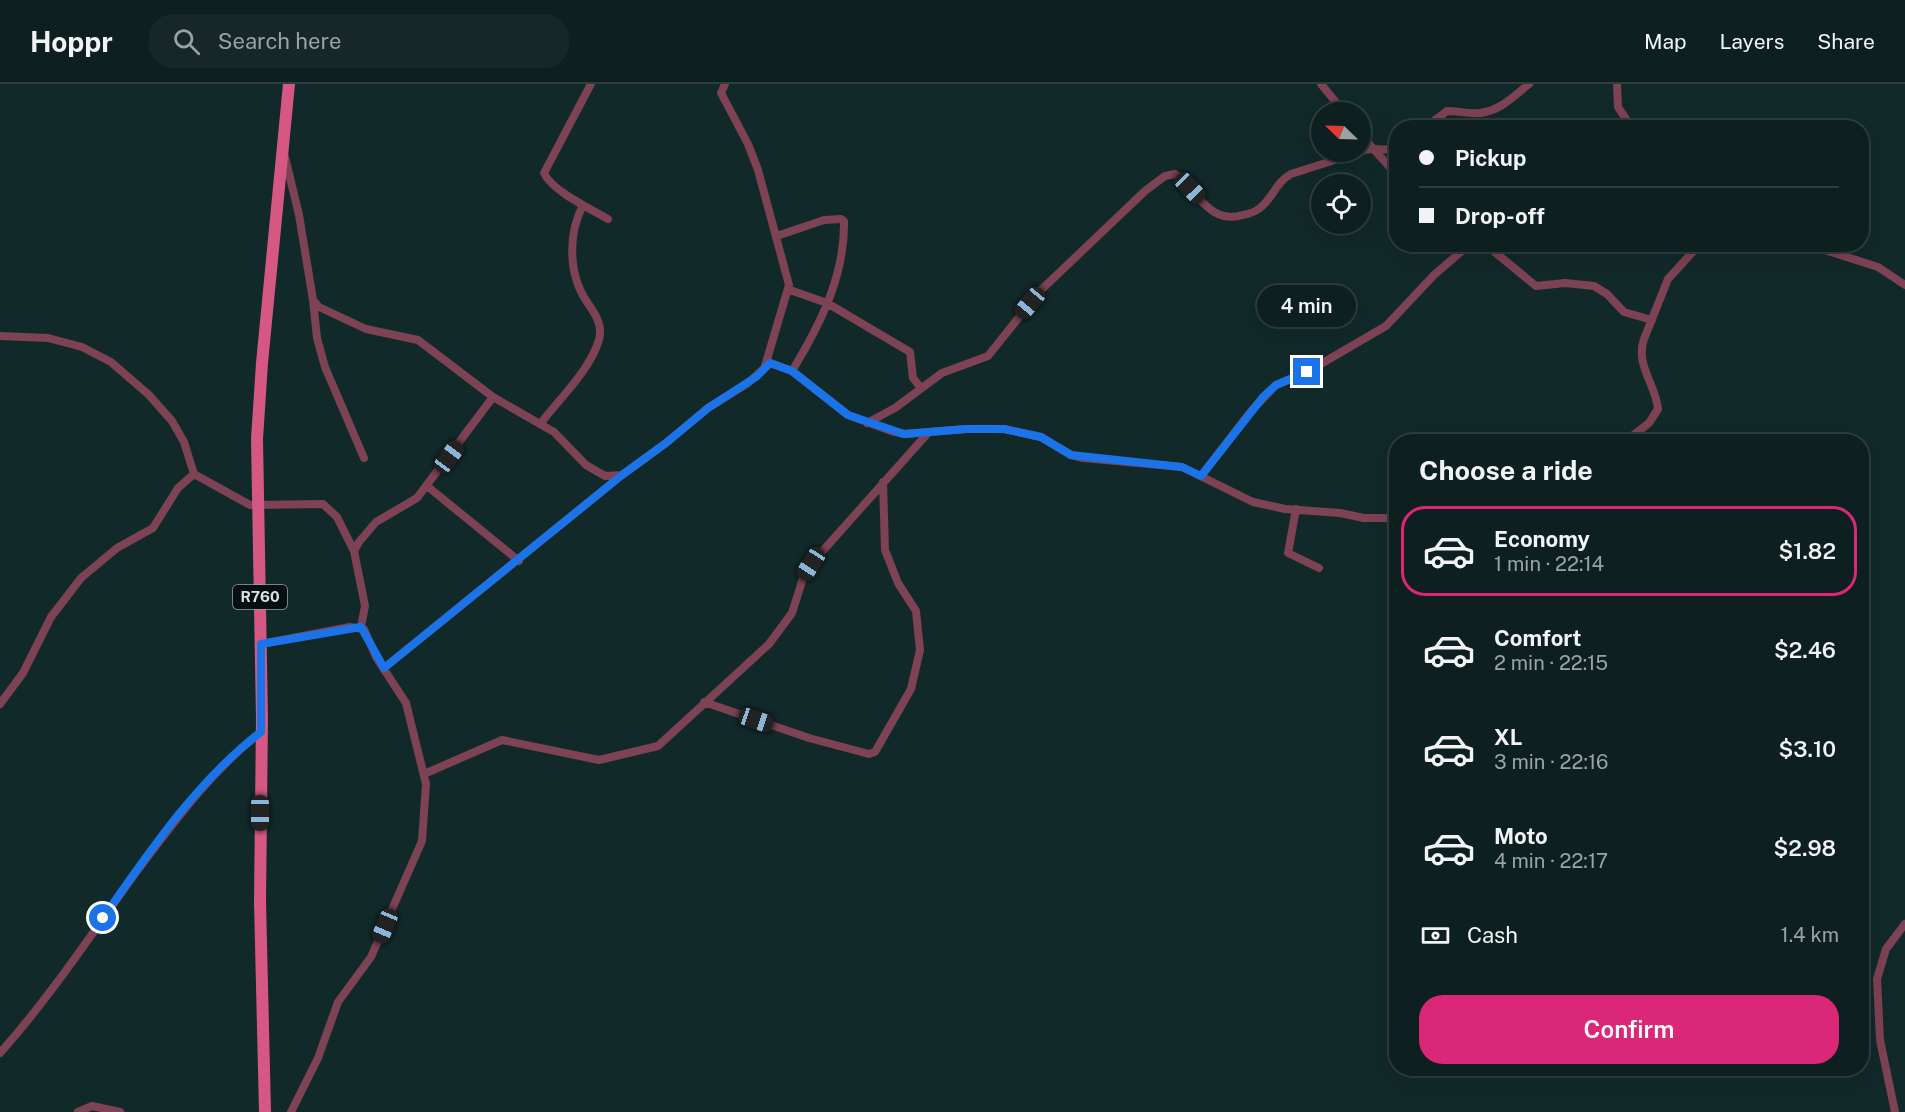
<!DOCTYPE html>
<html lang="en">
<head>
<meta charset="utf-8">
<style>
	:root { --surface:#0e1f1f; --page:#172728; --text:#f1f3f6; --muted:#9ba2a4; --line:#2e3d3d; --accent:#db2777 }
	body { margin:0; font-family:"Public Sans",sans-serif; background:var(--page); color:var(--text); height:100vh; display:flex; flex-direction:column; font-size:22px; white-space:nowrap }
	* { box-sizing:border-box; margin:0 }
	p { font-size:20px; color:var(--muted) }
	.icon { flex:none; width:33px; height:33px; fill:none; stroke:currentColor; stroke-width:2; stroke-linecap:round; stroke-linejoin:round }
	.map { position:relative; flex:1; overflow:hidden }
	.side { position:absolute; left:1389px; top:350px; width:480px; height:642px; display:flex; flex-direction:column; background:var(--surface); border-radius:24px; box-shadow:0 6px 24px #0002,0 0 0 2px var(--line) }
	.side>* { flex:none }
	.hud { position:absolute; left:1389px; top:36px; width:480px; height:132px; border-radius:24px; box-shadow:0 6px 24px #0002,0 0 0 2px var(--line); display:grid; align-content:center; height:132px; padding:0 30px; background:var(--surface) }
	.needle { width:39px; rotate:293deg }
	.tools { position:absolute; left:1311px; top:18px; display:grid; gap:12px }
	.tools a { display:grid; place-items:center; width:60px; height:60px; border-radius:50%; background:var(--surface); box-shadow:0 6px 24px #0002,0 0 0 2px var(--line); font-size:30px }
	.end { position:absolute; width:27px; height:27px; margin:-14px; border:8px solid #1a73e8; background:#fff; box-shadow:0 0 0 3px #fff }
	.from { border-radius:50% }
	.bubble { position:absolute; height:42px; border-radius:21px; background:var(--surface); box-shadow:0 6px 24px #0002,0 0 0 2px var(--line); font-size:20px; font-weight:600; line-height:42px; text-align:center }
	.car { position:absolute; width:18px; height:36px; margin:-18px -9px; border-radius:8px; box-shadow:0 0 4px 2px #0007; background:linear-gradient(#222 24%,#8ab4d8 0 40%,#222 0 76%,#8ab4d8 0 86%,#222 0) }
	.hud b { display:flex; align-items:center; gap:21px; height:57px; font-size:22px }
	.hud b+b { border-top:2px solid var(--line) }
	.hud i { width:15px; height:15px; background:var(--text) }
	ul { padding:0; list-style:none }
	li { display:flex; align-items:center; gap:18px; height:90px; margin:0 12px 9px; padding:0 18px; border:3px solid transparent; border-radius:24px }
	li div { flex:1 }
	li b { display:block; font-size:22px }
	li em { font-style:normal; font-weight:600 }
	li.current { border-color:var(--accent) }
	li>.icon { width:54px; height:54px; stroke-width:1.5 }
	h2 { padding:0 30px; font-size:27px; line-height:72px }
	.pay { display:flex; align-items:center; gap:15px; height:66px; padding:0 30px; font-size:22px }
	.pay p { margin-inline-start:auto }
	.primary-button { display:flex; gap:12px; margin-top:auto; padding:12px 30px }
	.primary-button a { flex:1; height:69px; border-radius:24px; background:var(--accent); color:#fff; font-size:24px; font-weight:600; line-height:69px; text-align:center }
	header { display:flex; align-items:center; gap:36px; box-sizing:border-box; height:84px; padding:0 30px; background:var(--surface); border-bottom:2px solid var(--line) }
	header strong { font-size:28px }
	nav { display:flex; gap:33px; margin-inline-start:auto; font-size:21px }
	.search { width:420px; height:54px; background:var(--page); display:flex; align-items:center; gap:15px; box-sizing:border-box; padding:0 21px; border-radius:24px; color:var(--muted); font-size:22px }
	.map>svg:first-child { display:block }
</style>
</head>
<body>
<header>
<strong>Hoppr</strong>
<div class="search"><svg class="icon" aria-label="search" viewBox="0 0 24 24"><circle cx="10" cy="10" r="6"/><path d="M15 15l6 6"/></svg>Search here</div>
<nav><a>Map</a><a>Layers</a><a>Share</a></nav>
</header>
<div class="map">
<svg width="1905" height="1028" viewBox="0 0 1905 1028">
	<rect width="100%" height="100%" fill="#122929"/>
	<g fill="none" stroke-linecap="round" stroke-linejoin="round">
		<path stroke="#7d4254" stroke-width="8" d="M591,0L544,89C552,107 591,125 608,135
			M725,0L721,9L748,60L758,86L789,201L765,282
			M1321,0L1344,28
			M1617,0L1618,23L1632,44
			M1425,44L1447,27C1458,27 1469,30 1480,29C1500,27 1514,12 1529,0
			M1360,50L1396,90
			M1360,67C1374,62 1383,68 1396,64
			M285,73L299,131L313,216L319,223L366,245L418,256L493,313L554,348L586,381L605,392L622,391L666,359L708,324L748,299L770,279L792,287L848,331L891,347L904,350L966,345H1004L1041,353L1071,371L1083,374L1182,383L1253,418L1285,425L1340,429L1364,434H1396
			M777,152L824,136L841,135L844,137C845,192 820,241 792,287
			M1485,160L1536,202L1565,199L1594,202L1607,210L1624,228L1652,236
			M1806,160L1878,183L1905,201
			M790,206L827,219L910,268L913,294L921,304
			M313,216L317,254L325,283L364,374
			M0,252L48,254L82,263L111,278L149,311L172,337L184,358L194,390L250,421L323,420L337,433L354,467
			M541,339C560,314 590,286 599,256C603,240 595,230 587,218C568,190 568,150 583,121
			M867,339L895,324L942,289L988,272L1040,207L1145,107L1165,92L1175,90C1199,108 1209,141 1243,131C1248,130 1255,128 1260,124C1273,114 1276,98 1291,90L1360,68
			M1626,357L1649,339L1658,325C1656,301 1635,281 1644,255L1668,195L1700,160
			M1201,392L1252,326L1276,301L1307,288L1386,242L1434,191L1470,160
			M427,402L519,477
			M1296,425L1288,469L1319,484
			M361,543L365,522L354,467L359,458L376,438L417,414L493,313
			M261,560L350,543L364,545L376,573L406,619L426,700L422,757L371,873L338,918L318,974L291,1028
			M384,584L622,391
			M704,618L809,654L869,670L875,668L911,605L920,566L916,527L898,499L885,466L883,398
			M0,620L23,589L51,533L81,494L117,464L153,444L178,404L194,390
			M424,690L502,656L599,676L658,662L769,560L792,529L804,491L811,480L928,349
			M0,969C50,913 93,848 137,787C174,738 212,686 261,648
			M78,1028L92,1022L120,1028
			M1895,1028L1880,956L1877,895L1886,865L1905,840"/>
		<path stroke="#d45883" stroke-width="12" d="M265,1028L260,818L262,635L257,355L262,279L289,0"/>
	</g>
	<g fill="none" stroke-linecap="round" stroke-linejoin="round">
		<path stroke="#1a73e8" stroke-width="8" d="M103,834C149,768 197,697 261,648V560L361,543L384,584L622,391L666,359L708,324L756,293L770,279L792,287L848,331L904,350L966,345H1004L1041,353L1071,371L1182,383L1201,392L1263,313L1276,301L1307,288"/>
	</g>
	<g text-anchor="middle" stroke-width="4.5" stroke-linejoin="round" paint-order="stroke">
		<rect fill="#071010" stroke="#99a5a4" stroke-width="1.5" x="233" y="501" width="54" height="24" rx="4.5"/>
		<g font-size="15" font-weight="bold" fill="#d7e5e4">
			<text x="260" y="518">R760</text>
		</g>
	</g>
</svg>
<div class="tools">
<a><svg class="needle" viewBox="-14 -14 28 28"><path d="M0-13l5 13h-10z" fill="#e53935"/><path d="M0 13l5-13h-10z" fill="#9ba2a4"/></svg></a>
<a><svg class="icon" aria-label="locate" viewBox="0 0 24 24"><circle cx="12" cy="12" r="6"/><path d="M12 2v4M12 18v4M2 12h4M18 12h4"/></svg></a>
</div>
<i class="end from" style="left:103px;top:834px"></i>
<i class="end" style="left:1307px;top:288px"></i>
<div class="bubble" style="left:1257px;top:201px;width:99px">4 min</div>
<i class="car" style="left:1190px;top:104px;rotate:136deg"></i>
<i class="car" style="left:1030px;top:219px;rotate:220deg"></i>
<i class="car" style="left:449px;top:373px;rotate:37deg"></i>
<i class="car" style="left:811px;top:480px;rotate:213deg"></i>
<i class="car" style="left:756px;top:636px;rotate:109deg"></i>
<i class="car" style="left:260px;top:729px;rotate:180deg"></i>
<i class="car" style="left:385px;top:842px;rotate:203deg"></i>
<div class="hud">
<b><i class="from"></i>Pickup</b>
<b><i></i>Drop-off</b>
</div>
<section class="side">
<h2>Choose a ride</h2>
<ul>
<li class="current"><svg class="icon" aria-label="car" viewBox="0 0 24 24"><path d="M5 17H2v-5l4-1 3-4h7l3 4 3 1v5h-3M9 17h6M6 11h13"/><circle cx="7" cy="17" r="2"/><circle cx="17" cy="17" r="2"/></svg><div><b>Economy</b><p>1 min · 22:14</p></div><em>$1.82</em></li>
<li><svg class="icon" aria-label="car" viewBox="0 0 24 24"><path d="M5 17H2v-5l4-1 3-4h7l3 4 3 1v5h-3M9 17h6M6 11h13"/><circle cx="7" cy="17" r="2"/><circle cx="17" cy="17" r="2"/></svg><div><b>Comfort</b><p>2 min · 22:15</p></div><em>$2.46</em></li>
<li><svg class="icon" aria-label="car" viewBox="0 0 24 24"><path d="M5 17H2v-5l4-1 3-4h7l3 4 3 1v5h-3M9 17h6M6 11h13"/><circle cx="7" cy="17" r="2"/><circle cx="17" cy="17" r="2"/></svg><div><b>XL</b><p>3 min · 22:16</p></div><em>$3.10</em></li>
<li><svg class="icon" aria-label="car" viewBox="0 0 24 24"><path d="M5 17H2v-5l4-1 3-4h7l3 4 3 1v5h-3M9 17h6M6 11h13"/><circle cx="7" cy="17" r="2"/><circle cx="17" cy="17" r="2"/></svg><div><b>Moto</b><p>4 min · 22:17</p></div><em>$2.98</em></li>
</ul>
<div class="pay"><svg class="icon" aria-label="cash" viewBox="0 0 24 24"><path d="M3 7h18v10H3z"/><circle cx="12" cy="12" r="2"/></svg>Cash<p>1.4 km</p></div>
<div class="primary-button"><a>Confirm</a></div>
</section>
</div>
</body>
</html>
